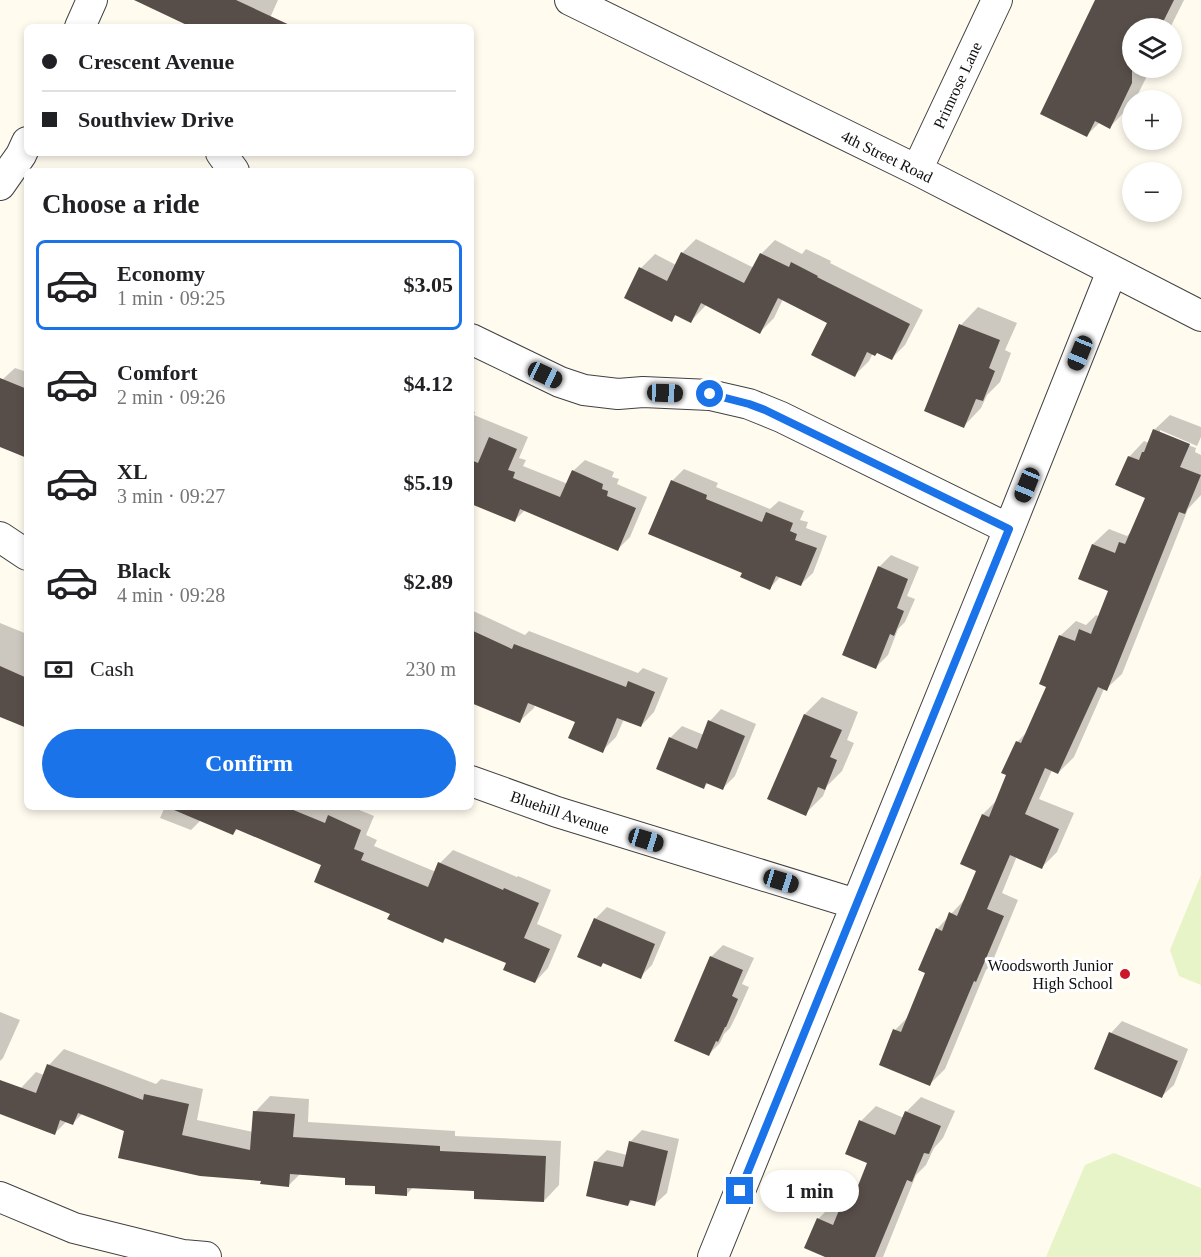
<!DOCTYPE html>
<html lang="en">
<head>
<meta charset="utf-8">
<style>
	:root { --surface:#fff; --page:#f6f6f6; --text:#202124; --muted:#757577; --line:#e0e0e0; --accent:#1a73e8 }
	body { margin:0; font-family:Georgia,serif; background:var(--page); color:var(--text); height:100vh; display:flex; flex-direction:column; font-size:22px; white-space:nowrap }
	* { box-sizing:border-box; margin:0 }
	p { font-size:20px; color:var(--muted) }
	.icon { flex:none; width:33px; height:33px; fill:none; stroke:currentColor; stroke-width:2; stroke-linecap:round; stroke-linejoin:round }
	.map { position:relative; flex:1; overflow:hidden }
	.sheet { position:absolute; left:24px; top:168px; width:450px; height:642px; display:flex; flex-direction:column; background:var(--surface); border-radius:9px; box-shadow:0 3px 9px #0003 }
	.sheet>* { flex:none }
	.hud { position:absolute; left:24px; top:24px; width:450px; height:132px; border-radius:9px; box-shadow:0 3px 9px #0003; display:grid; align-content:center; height:132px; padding:0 18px; background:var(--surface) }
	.controls { position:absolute; left:1122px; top:18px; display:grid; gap:12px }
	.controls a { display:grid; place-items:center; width:60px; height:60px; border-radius:50%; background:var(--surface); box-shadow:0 3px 9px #0003; font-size:30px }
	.end { position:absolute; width:27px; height:27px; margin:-14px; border:8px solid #1a73e8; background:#fff; box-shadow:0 0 0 3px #fff }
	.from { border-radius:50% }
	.bubble { position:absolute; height:42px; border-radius:21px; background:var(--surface); box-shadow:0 3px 9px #0003; font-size:20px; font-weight:700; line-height:42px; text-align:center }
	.car { position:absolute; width:18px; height:36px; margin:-18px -9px; border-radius:8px; box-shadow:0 0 4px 2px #0007; background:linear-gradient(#222 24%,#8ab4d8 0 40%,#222 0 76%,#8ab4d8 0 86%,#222 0) }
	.hud b { display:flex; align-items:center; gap:21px; height:57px; font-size:22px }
	.hud b+b { border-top:2px solid var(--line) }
	.hud i { width:15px; height:15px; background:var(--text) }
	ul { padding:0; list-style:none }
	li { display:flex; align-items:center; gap:18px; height:90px; margin:0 12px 9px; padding:0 6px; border:3px solid transparent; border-radius:9px }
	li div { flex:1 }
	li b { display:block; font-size:22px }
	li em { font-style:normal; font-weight:700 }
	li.selected { border-color:var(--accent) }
	li>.icon { width:54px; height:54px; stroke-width:1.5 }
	h2 { padding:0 18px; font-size:27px; line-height:72px }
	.pay { display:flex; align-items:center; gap:15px; height:66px; padding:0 18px; font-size:22px }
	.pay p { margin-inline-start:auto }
	.button { display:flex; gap:12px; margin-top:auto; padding:12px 18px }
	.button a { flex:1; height:69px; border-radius:36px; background:var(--accent); color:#fff; font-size:24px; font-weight:700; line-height:69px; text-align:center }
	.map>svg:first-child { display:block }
</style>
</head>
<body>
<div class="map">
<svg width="1201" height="1257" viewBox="0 0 1201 1257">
	<rect width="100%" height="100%" fill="#fffbef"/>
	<path fill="#e7f4c7" d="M1201,875V985L1179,976L1170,950Z
		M1114,1153L1201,1188V1257H1046L1085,1165Z"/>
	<path fill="#0003" d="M167,0H278L266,27H191Z
		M1096,0H1184L1170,28H1132V68H1151L1135,100H1132V104L1110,127L1100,122L1087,135Z
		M696,239L754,268L761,254L775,240L802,254L806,249L831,261L830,263L923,310L905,345L891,359L878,352L873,353L869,361L855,375L829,322L783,299L774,318L760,332L707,304L691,321L677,314L671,320L641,268L655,254L676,265L682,253Z
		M978,307L1017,323L1005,350L1011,353L1000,382L987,395L981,408L964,426L926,411L961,325Z
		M15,368L27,372V456L0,445V388L3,379Z
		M471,410L475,412L474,415L528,437L519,458L526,460L523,466L568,484L573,471L585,460L614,472L612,477L619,479L617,484L647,497L630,537L618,549L525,510L514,521L471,503Z
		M1170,415L1201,427V437L1197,446L1160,430V434L1196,448L1195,452L1201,455V495L1188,509L1122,674L1106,689H1104L1074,757L1058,773L1052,770L1039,799L1074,813L1057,852L1042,867L1017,856L1002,893L1018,900L991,965L986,970L945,1069L929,1085L895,1030L909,1016L927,972L937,929L966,898L978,870L962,864L983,814L997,800L1008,775L1017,742L1029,730L1048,686L1060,636L1076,621L1086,625L1096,615L1100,617L1110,590L1080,578L1093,544L1109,529L1127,536L1132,531L1147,497L1129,457L1144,441L1149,443L1154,430Z
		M684,469L718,483L716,487L770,509L779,501L804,511L800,520L808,522L806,528L827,536L813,573L801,584L781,576L770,588L744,572L672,481Z
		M891,555L919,567L907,596L915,599L905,622L898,629L888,655L876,667L879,567Z
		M471,610L525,635L529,631L638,673L643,668L668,678L654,712L641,726L624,719L616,737L602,751L577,721L535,704L534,708L520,721L471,701Z
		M0,623L27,634V727L0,715Z
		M822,697L858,712L847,740L854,743L842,771L827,786L823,796L805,814V714Z
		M721,709L756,724L735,776L723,788L709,782L704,787L670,738L682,726L704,735L710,721Z
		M159,807H330L336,809L339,807H352L374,816L366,835L377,840L374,846L436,872L440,863L453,850L517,877L518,876L551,890L537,924L562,935L548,968L535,982L508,963L447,937L443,941L392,913L323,864L238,828L233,834L201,820L191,830L160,818L164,809Z
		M607,907L666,932L652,965L640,977L595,919Z
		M723,945L754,958L742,984L749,987L737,1014L730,1028L724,1034L720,1043L708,1055L711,957Z
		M0,1012L20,1020L3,1058L0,1061Z
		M1122,1021L1188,1049L1174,1085L1162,1096L1111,1033Z
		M64,1049L156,1084L161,1079L203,1089L197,1120L253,1132L255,1112L270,1096L309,1099L308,1122L455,1131V1136L561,1141L559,1185L544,1201L476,1190L414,1186L407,1194L347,1176L301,1173L289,1185L262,1180L83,1113L73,1123L67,1121L55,1133L21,1088L36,1072L44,1075L49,1065Z
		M921,1097L955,1111L943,1138L934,1148L926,1165L916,1175L883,1257H829L818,1219L833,1204L842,1208L844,1204L858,1190L869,1162L861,1121L876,1106L904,1118L906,1112Z
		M642,1130L679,1139L667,1193L655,1204L633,1199L628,1205L595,1162L607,1150L627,1155L630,1142Z"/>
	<path fill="#584e49" d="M134,0H236L294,27H191Z
		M1095,0H1174L1160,28H1132V83L1110,129L1095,121L1087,137L1040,114Z
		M681,252L744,283L760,253L789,267L791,262L818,276L817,277L910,324L892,360L877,353L875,356L867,352L855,377L811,355L827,323L778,298L760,334L701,303L691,323L675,315L672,322L624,298L639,267L667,281Z
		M959,324L1000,340L989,368L995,371L983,401L976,399L964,428L924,411Z
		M0,378L27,389V458L0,447Z
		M1153,429L1190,444L1180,467L1201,475L1185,514L1179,512L1107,691L1098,687L1058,774L1045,768L1025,814L1059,829L1042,869L1010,855L987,909L1004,916L976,982L974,981L930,1086L879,1065L893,1029L901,1032L925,973L918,970L936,928L942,931L949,912L957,916L976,871L960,864L982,814L989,817L1006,775L1001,773L1016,741L1021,743L1046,687L1039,684L1059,635L1075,641L1079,629L1091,634L1108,591L1078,579L1092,544L1115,553L1119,542L1125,544L1145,498L1115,485L1128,456L1139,460L1142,452H1144Z
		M489,437L517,449L508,470L515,472L513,478L560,497L572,470L603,484L602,489L608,491L607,496L636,508L618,551L520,509L515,522L471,504V460L478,463Z
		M671,480L707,495L706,499L762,522L766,512L793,523L790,531L797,534L795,540L817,548L801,586L776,576L770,590L740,577L742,573L648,534Z
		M878,566L908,579L897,608L904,611L894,636L890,634L876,669L842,655Z
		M471,630L512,649L514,644L626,687L628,681L655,692L641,727L617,718L603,753L568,738L575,722L528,703L520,723L471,703Z
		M0,666L27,678V728L0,717Z
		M804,714L842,730L830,757L837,760L825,790L818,787L806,816L767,799Z
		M708,720L745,736L723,790L706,783L704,789L656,769L669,737L697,749Z
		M167,807H286L325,823L328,815L361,830L354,849L364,853L361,860L428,887L438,862L503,890L504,888L539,903L524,938L550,949L535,983L503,970L506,963L445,938L443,943L387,919L390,914L314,882L321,865L236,829L233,835Z
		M594,918L655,944L641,979L603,963L601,967L577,957Z
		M710,956L743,970L732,996L738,999L726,1027H725L718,1042L716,1041L709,1056L674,1041Z
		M1109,1032L1178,1061L1162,1098L1094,1069Z
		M47,1064L143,1100L144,1094L189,1104L182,1135L250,1150L253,1111L295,1114L293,1137L440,1146V1151L546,1156L544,1202L474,1199V1191L407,1188V1196L375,1194V1186L345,1185V1178L290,1174L289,1187L260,1184L261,1181L200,1176L118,1158L124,1131L78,1113L73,1125L60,1120L55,1135L0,1114V1080L36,1093Z
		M905,1111L941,1126L929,1154L924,1153L912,1182L907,1180L875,1257H825L804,1248L817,1218L833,1225L842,1203L850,1206L867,1163L845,1154L859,1120L895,1135Z
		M629,1141L668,1151L655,1206L630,1200L628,1206L586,1196L594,1161L623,1167Z"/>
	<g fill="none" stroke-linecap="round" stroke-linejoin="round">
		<defs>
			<path id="minor" d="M570,0L917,170L1201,316
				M80,27L92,0
				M221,153L234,171
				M917,170L997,0
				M0,185L21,155L27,142
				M471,339L560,382L584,390L618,394L643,392L710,395L749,404L781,417L1009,529
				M0,537L27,555
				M471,781L557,812L856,904
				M0,1197L74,1228L183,1255L206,1257
				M713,1257L1009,529L1112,271"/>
		</defs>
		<use href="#minor" stroke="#414141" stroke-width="32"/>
		<use href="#minor" stroke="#fff" stroke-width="30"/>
	</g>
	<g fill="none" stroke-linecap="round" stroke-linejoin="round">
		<path stroke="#1a73e8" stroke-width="8" d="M710,394L749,404L765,410L1009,529L740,1191"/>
	</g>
	<circle fill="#cc1729" stroke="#fff" stroke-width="2" cx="1125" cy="974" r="6"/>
	<g text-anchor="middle" stroke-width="6" stroke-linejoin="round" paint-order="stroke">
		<g font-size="16" fill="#0e0e0e" stroke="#fff">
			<text transform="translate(957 85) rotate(-65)" y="6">Primrose Lane</text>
			<text transform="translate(887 156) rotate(26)" y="6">4th Street Road</text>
			<text transform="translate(560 812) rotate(19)" y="6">Bluehill Avenue</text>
		</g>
		<g font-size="16" fill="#0e0e0e" stroke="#fff" text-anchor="end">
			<text x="1113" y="971">Woodsworth Junior<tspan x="1113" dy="18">High School</tspan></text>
		</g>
	</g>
</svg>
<div class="controls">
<a><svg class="icon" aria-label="layers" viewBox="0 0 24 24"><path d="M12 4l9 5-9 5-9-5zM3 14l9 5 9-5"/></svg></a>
<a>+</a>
<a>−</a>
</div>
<i class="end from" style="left:710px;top:394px"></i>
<i class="end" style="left:740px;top:1191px"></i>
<div class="bubble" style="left:760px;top:1170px;width:99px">1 min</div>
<i class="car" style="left:1080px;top:353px;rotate:202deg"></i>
<i class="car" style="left:545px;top:375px;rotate:115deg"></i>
<i class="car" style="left:665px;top:393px;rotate:92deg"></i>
<i class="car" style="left:1027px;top:485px;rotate:202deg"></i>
<i class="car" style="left:646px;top:840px;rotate:107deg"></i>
<i class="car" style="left:781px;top:881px;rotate:107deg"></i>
<div class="hud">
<b><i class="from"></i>Crescent Avenue</b>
<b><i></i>Southview Drive</b>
</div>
<section class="sheet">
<h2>Choose a ride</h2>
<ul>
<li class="selected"><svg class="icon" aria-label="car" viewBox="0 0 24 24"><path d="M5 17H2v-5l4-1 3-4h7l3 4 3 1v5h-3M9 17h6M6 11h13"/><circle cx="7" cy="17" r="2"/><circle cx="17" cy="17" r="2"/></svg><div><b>Economy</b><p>1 min · 09:25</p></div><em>$3.05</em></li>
<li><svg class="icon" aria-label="car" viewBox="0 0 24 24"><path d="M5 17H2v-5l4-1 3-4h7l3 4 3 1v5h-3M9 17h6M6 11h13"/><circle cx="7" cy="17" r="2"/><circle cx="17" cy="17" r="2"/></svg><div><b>Comfort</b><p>2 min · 09:26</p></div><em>$4.12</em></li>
<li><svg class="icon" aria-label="car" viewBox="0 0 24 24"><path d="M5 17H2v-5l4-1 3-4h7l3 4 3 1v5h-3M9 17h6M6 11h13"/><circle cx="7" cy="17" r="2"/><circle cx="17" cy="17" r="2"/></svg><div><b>XL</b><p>3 min · 09:27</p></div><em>$5.19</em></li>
<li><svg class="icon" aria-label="car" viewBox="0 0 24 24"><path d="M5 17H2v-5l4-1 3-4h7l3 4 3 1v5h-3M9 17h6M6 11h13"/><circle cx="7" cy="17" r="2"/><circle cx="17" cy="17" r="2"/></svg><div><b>Black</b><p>4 min · 09:28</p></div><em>$2.89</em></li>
</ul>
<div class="pay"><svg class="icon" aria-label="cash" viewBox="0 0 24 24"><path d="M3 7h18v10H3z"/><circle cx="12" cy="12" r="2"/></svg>Cash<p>230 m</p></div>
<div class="button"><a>Confirm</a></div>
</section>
</div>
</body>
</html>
